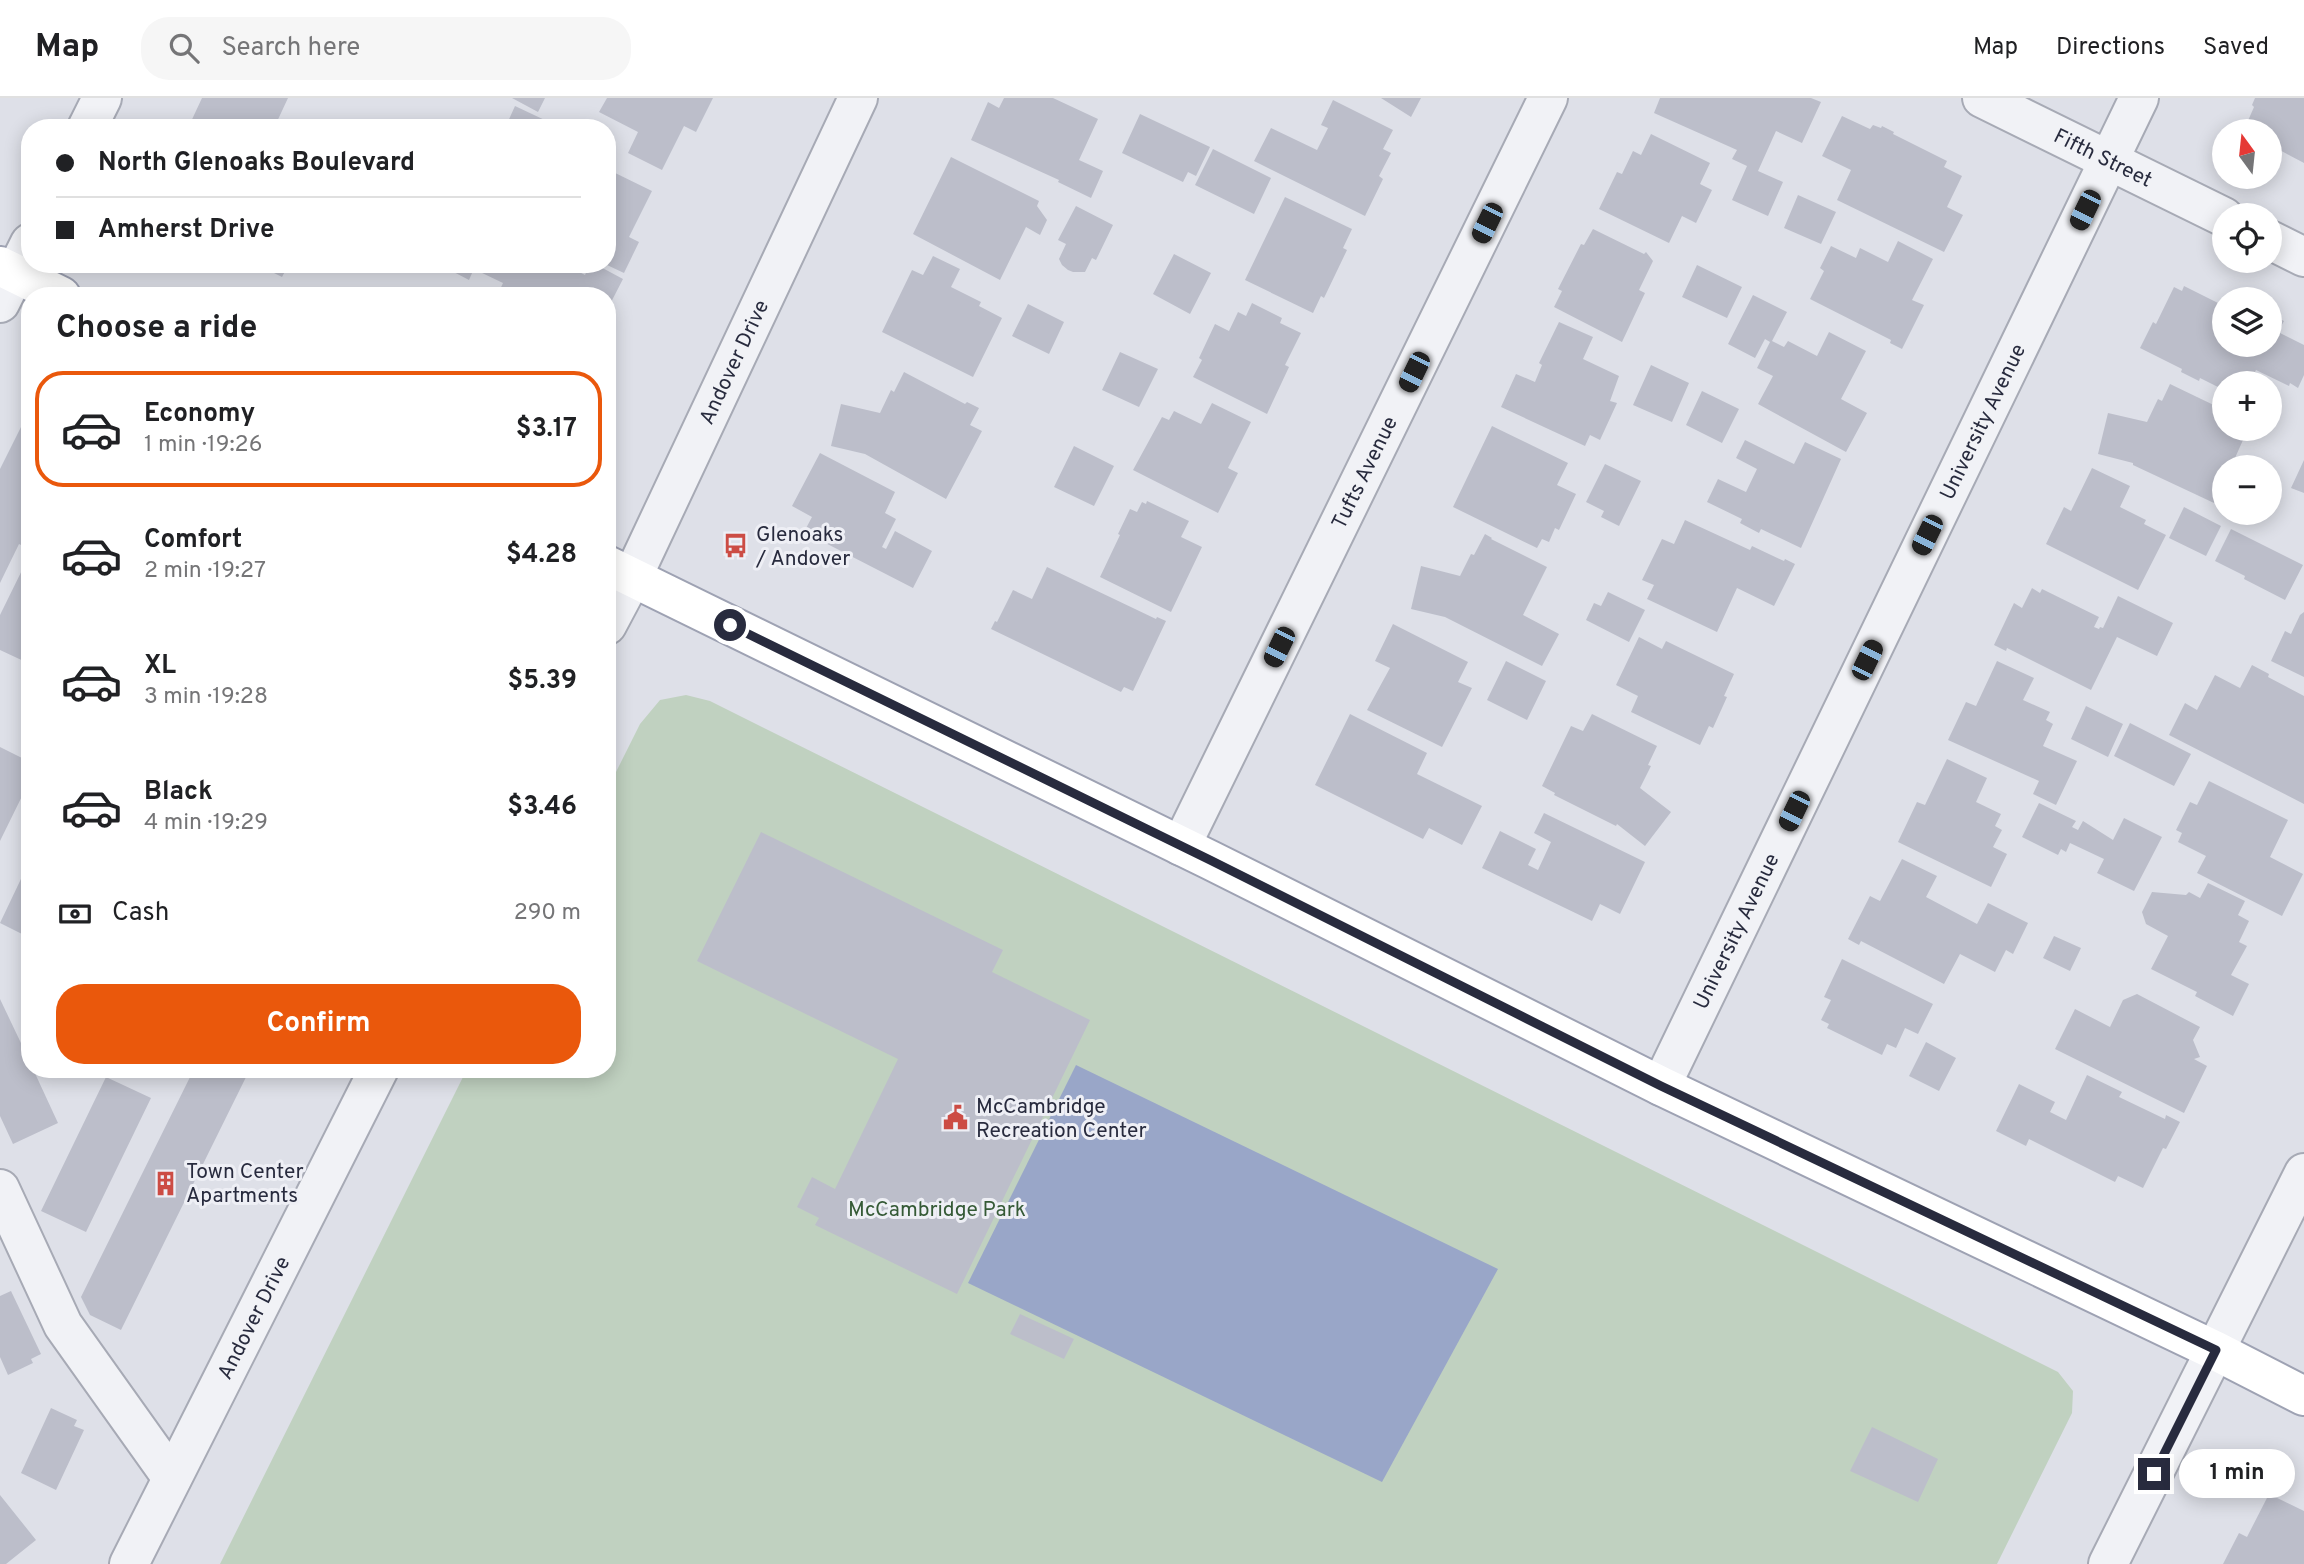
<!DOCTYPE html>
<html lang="en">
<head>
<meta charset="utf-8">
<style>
	:root { --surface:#fff; --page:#f6f6f6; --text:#202124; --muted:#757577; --line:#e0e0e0; --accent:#ea580c }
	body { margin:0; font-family:Overpass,sans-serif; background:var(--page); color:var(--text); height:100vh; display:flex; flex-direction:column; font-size:26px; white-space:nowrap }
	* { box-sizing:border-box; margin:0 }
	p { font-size:23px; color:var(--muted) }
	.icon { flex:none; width:38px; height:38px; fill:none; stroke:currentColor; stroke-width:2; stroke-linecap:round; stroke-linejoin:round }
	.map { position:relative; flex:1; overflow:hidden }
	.details { position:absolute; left:21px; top:189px; width:595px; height:791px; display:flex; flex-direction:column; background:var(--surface); border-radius:28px; box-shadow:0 4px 18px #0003 }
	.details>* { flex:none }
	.hud { position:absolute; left:21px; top:21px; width:595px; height:154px; border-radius:28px; box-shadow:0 4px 18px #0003; display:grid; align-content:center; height:154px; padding:0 35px; background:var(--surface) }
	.needle { width:46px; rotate:345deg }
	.buttons { position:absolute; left:2212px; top:21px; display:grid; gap:14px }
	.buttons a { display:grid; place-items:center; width:70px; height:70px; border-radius:50%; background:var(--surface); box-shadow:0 4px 18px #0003; font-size:35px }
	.end { position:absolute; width:32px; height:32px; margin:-16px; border:9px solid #282b3e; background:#fff; box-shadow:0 0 0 4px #fff }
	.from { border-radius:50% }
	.bubble { position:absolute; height:49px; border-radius:24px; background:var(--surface); box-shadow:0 4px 18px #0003; font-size:23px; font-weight:700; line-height:49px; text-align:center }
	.car { position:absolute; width:21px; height:42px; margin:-21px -10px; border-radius:9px; box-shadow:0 0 5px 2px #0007; background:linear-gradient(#222 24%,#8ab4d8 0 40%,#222 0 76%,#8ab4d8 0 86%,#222 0) }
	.hud b { display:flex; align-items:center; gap:24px; height:66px; font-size:26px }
	.hud b+b { border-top:2px solid var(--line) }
	.hud i { width:18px; height:18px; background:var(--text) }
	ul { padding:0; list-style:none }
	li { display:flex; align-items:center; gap:21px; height:116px; margin:0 14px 10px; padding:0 21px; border:4px solid transparent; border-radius:28px }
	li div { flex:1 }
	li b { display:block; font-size:26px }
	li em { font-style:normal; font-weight:700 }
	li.current { border-color:var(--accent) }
	li>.icon { width:63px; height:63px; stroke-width:1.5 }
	h2 { padding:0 35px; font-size:32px; line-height:84px }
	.pay { display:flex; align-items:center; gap:18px; height:77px; padding:0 35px; font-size:26px }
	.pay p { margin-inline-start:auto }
	.primary-button { display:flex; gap:14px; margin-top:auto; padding:14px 35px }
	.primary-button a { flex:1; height:80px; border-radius:28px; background:var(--accent); color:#fff; font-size:28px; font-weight:700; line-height:80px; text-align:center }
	header { display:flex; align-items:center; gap:42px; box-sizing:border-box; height:98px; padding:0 35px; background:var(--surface); border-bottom:2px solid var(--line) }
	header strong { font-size:33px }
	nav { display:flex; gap:38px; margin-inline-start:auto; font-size:24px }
	.search { width:490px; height:63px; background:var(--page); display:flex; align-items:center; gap:18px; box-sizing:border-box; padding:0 24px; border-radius:28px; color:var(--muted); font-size:26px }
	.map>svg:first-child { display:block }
</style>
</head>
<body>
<header>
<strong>Map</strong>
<div class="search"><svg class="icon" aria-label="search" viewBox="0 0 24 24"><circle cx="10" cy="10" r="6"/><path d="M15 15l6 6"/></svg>Search here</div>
<nav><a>Map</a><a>Directions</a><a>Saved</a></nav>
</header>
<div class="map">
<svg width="2304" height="1466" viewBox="0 0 2304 1466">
	<rect width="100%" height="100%" fill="#dee0e8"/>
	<path fill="#c0d1c0" d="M686,597L710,603L2058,1274L2073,1293L2072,1315L1997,1466H220L467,971H607V692L640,626L660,602Z"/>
	<path fill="#99a6c8" d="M1076,967L1498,1171L1382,1384L968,1185Z"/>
	<path fill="#bcbeca" d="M202,0H288L274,30H188Z
		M512,0H545L538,14Z
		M607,0H713L696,34L684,28L662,72L628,55L638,34L599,14Z
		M1004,0H1053L1098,21L1079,62L1103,73L1091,100L1058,84L1059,82L971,42L988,4L999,10Z
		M1381,0H1421L1411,19Z
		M1660,0H1811L1821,4L1802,45L1776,33L1758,73L1783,84L1768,118L1732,102L1747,68L1732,61L1737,52L1654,15Z
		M2255,0H2304V65L2270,47V33H2247L2250,26L2247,25L2254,9L2252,7Z
		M1333,2L1393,32L1383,51L1391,55L1379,78L1383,81L1365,118L1254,63L1271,30L1317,52L1328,30L1321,27Z
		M515,8L551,25L549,30H505Z
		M1140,16L1210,49L1196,78L1188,74L1183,84L1122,55Z
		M1842,18L1870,31L1873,27L1881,30L1882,28L1894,34L1893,36L1947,63L1944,69L1962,78L1947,109L1963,117L1944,154L1837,102L1851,72L1822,58Z
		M1651,36L1710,65L1700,86L1712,92L1696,125L1682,118L1669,145L1599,111L1617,74L1622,76L1633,53L1641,57Z
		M1213,51L1271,80L1254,116L1195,87Z
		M951,59L1039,103L1037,108L1047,122L1040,137L1026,129L1000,182L913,136Z
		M607,71L652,93L629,139L639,144L624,175L607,167Z
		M1798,97L1836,114L1821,146L1784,130Z
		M1285,99L1352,131L1343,150L1347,152L1324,200L1321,198L1313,215L1245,182Z
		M1076,108L1113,127L1096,162L1092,160L1085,174H1073L1068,172L1062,167L1059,161L1066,146L1058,142Z
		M1593,131L1644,156L1646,154L1653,163L1639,192L1645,195L1622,244L1554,209L1562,193L1558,191L1581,146L1584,147Z
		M1898,143L1933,161L1912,202L1924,207L1902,251L1890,245L1891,242L1810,201L1824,173L1820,170L1831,148L1856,160L1860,150L1888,164Z
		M1174,156L1211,175L1190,216L1153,196Z
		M933,158L960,171L951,189L981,204L979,208L1002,220L973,279L882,234L912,172L923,177Z
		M256,166H289L282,179Z
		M450,166H476L469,182L448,171Z
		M483,166H564L585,177L590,166H595L623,181L607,212V198H497L503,185L480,174Z
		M1697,167L1742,189L1727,220L1682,199Z
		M2184,188L2224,208V247H2270V216L2284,223L2278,234L2304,247V277L2298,290L2290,285L2289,288L2256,272L2255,274L2259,276L2254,285H2224V292L2200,280L2199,283L2181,274L2182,271L2140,250L2153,224L2156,226L2174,189L2182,193Z
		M1753,197L1787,214L1772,243L1784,249L1788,243L1817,258L1829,234L1866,253L1841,301L1867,315L1846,354L1758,306L1773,278L1757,270L1770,244L1765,241L1755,260L1728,246Z
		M1252,205L1282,220L1280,225L1301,235L1285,267L1289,269L1267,316L1193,279L1202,262L1199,260L1215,226L1229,233L1238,214L1246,218Z
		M1028,206L1064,224L1049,256L1012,238Z
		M1559,224L1593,239L1583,261L1619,278L1610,303L1617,305L1600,342L1590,337L1585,348L1501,309L1516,276L1535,284L1542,267L1539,265Z
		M1120,254L1158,271L1139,309L1102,292Z
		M1651,267L1689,285L1672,324L1633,307Z
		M904,274L965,306L967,304L979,310L970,327L982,333L946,401L865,356L831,348L841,306L880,315L891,292L894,294Z
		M2170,286L2224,312V331H2230L2229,335L2243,342L2231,369H2224V383L2214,405L2133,367V365L2098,356L2108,315L2147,324L2158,301L2162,303Z
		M1702,293L1739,311L1722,345L1686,327Z
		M1212,305L1251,324L1228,370L1238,375L1218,415L1133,372L1162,319L1169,322L1174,313L1201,326Z
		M27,317L30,318V445L27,450L19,446L0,485V371Z
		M1492,328L1568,365L1557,387L1576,396L1559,432L1555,430L1549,444L1542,441L1537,450L1453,409Z
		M1745,342L1794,366L1805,344L1841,361L1801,450L1761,431L1759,435L1740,425L1742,421L1707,404L1718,381L1746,394L1757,371L1736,360Z
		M1074,348L1114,368L1094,408L1054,389Z
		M820,355L895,394L885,415L896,421L882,449L886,451L895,433L932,453L913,490L804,434L812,419L792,408Z
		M2304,362V395L2291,390Z
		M1605,366L1641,383L1619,428L1601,419L1604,413L1586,404Z
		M2092,370L2130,388L2120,409L2146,422L2144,426L2166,437L2138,492L2046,446L2064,409L2071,413Z
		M1147,403L1189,423L1181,439L1202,449L1171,514L1100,479L1120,437L1118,436L1130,411L1137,414L1142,404L1146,406Z
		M2184,409L2221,428L2206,458L2169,440Z
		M1685,422L1750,452L1752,448L1784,463L1785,461L1795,466L1774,508L1737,490L1717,534L1647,501L1654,487L1642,482L1662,441L1674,446Z
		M2231,431L2303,467L2285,502L2244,481L2245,478L2215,463Z
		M1485,436L1492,440L1491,441L1547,469L1523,517L1559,536L1542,568L1445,519L1411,511L1421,468L1460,478L1471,456L1474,457Z
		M30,456V566L0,552V517Z
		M1047,469L1156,521L1157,519L1166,523L1133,593L1124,589L1121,594L991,531L995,523L997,524L1013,492L1032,501Z
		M2032,490L2040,495L2042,491L2099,519L2094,529L2099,531L2100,529L2103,530L2118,498L2173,525L2157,558L2117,539L2091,592L2007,550L2006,553L1994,547L2014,505L2022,510Z
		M1608,494L1645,512L1629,544L1586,522L1594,505L1601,508Z
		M2304,514V579L2271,563L2285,533L2291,536L2300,517Z
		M1393,526L1468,564L1458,584L1472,590L1442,649L1367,612L1390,570L1375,563Z
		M1639,539L1662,551L1666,543L1734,576L1724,598L1727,599L1713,630L1709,628L1700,647L1631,614L1638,598L1616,587Z
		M1506,563L1546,583L1527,622L1487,602Z
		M1997,563L2034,580L2023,602L2050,614L2046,622L2053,626L2043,648L2077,663L2056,707L2033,696L2039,683L1948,642L1966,604L1976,608Z
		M2252,567L2269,576L2268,579L2304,598V706L2169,637L2185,605L2197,612L2215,577L2240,590Z
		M2086,608L2123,626L2108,659L2071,641Z
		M1350,616L1427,655L1417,676L1482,708L1462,747L1429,730L1423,741L1315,687Z
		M1592,616L1657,648L1648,667L1651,668L1640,690L1671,714L1645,748L1617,726L1616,728L1554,697L1555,695L1542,688L1571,628L1583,633Z
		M2130,625L2191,656L2174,688L2114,658Z
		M0,649L30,664V682L0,743Z
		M1947,661L1987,680L1976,704L2001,716L1995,728L2002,732L1993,749L2007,756L1991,789L1898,744L1917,704L1925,707Z
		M2209,683L2288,722L2270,759L2303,776L2282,818L2197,775L2206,758L2178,744L2182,735L2176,732L2190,704L2197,707Z
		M2039,705L2076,723L2072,729L2078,732L2083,723L2113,742L2124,720L2162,739L2134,793L2097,775L2104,761L2070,745L2066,754L2061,751L2058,757L2022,739Z
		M1544,715L1645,764L1620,816L1600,806L1592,823L1482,770L1500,733L1536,751L1528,767L1538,772L1551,744L1534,735Z
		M761,734L1003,852L992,874L1090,922L957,1196L815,1127L819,1120L797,1109L812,1079L835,1091L898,961L697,863Z
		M1902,761L1937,778L1926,799L1977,826L1988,805L2028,825L2013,856L2006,852L1995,874L1960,856L1944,886L1861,843L1859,847L1848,841L1870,798L1880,803Z
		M30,762V840L0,825Z
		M2208,785L2245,803L2238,817L2249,823L2239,844L2247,848L2231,877L2249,886L2233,918L2195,898L2197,894L2151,871L2168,838L2146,826L2142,814L2152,794L2186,797L2189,794L2200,800Z
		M2054,838L2081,850L2070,873L2043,860Z
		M1842,861L1933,906L1918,936L1905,930L1896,950L1887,946L1882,957L1827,930L1829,926L1821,922L1831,902L1824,899Z
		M2137,896L2200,929L2193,942L2200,959L2194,961L2207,968L2184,1015L2055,951L2075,911L2110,929L2123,902Z
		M0,901L30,964V971H33L58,1025L13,1046L0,1018Z
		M1926,944L1956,960L1939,993L1909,978Z
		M194,971H250L121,1232L90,1217L81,1199Z
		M2087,977L2122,994L2119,999L2165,1021L2166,1017L2180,1024L2166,1051L2163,1050L2143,1090L2118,1078L2115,1084L2029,1041L2026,1048L1996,1033L2019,986L2055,1004L2050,1014L2066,1022Z
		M106,979L151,1000L86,1134L41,1113Z
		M11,1193L41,1256L31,1261L33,1265L8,1277L0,1259V1198Z
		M1020,1216L1074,1241L1064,1261L1010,1236Z
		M51,1310L77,1322L74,1328L84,1332L56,1392L21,1375Z
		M1872,1329L1938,1361L1918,1404L1850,1373Z
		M2269,1396L2304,1413V1466H2223L2239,1435L2247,1439Z
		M0,1397L36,1442L6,1466H0Z"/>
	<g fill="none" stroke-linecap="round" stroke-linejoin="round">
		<defs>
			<g id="minor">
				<path id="s1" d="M1982,0L2224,119"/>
				<path d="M87,30L102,0"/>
				<path d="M2270,142L2304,159"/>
				<path d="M0,205L30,145"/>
				<path id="s2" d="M607,527L632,480L858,0"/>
				<path id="s3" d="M1181,748L1548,0"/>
				<path id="s4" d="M1661,988L2139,0"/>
				<path d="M0,1091L63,1227L172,1380"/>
				<path id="s5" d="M129,1466L379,971"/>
				<path d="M2108,1466L2304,1075"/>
			</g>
			<path id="major" d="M0,168L61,198
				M607,467L1210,762L1661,988L2216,1253L2304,1298"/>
		</defs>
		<use href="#minor" stroke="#a7aab5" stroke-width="42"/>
		<use href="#major" stroke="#9ea2b3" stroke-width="42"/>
		<use href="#minor" stroke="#f1f2f6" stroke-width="38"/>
		<use href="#major" stroke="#fff" stroke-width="38"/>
	</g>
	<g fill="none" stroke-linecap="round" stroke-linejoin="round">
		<path stroke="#282b3e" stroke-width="9" d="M730,527L1210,762L1661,988L2216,1252L2154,1376"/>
	</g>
	<defs>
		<symbol id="bus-bare" viewBox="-9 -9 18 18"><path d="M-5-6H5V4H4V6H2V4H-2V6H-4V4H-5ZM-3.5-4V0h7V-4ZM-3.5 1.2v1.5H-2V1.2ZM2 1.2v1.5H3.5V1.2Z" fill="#cc4c44" stroke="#eeeff5" stroke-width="2.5" paint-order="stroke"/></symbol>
		<symbol id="civic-bare" viewBox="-9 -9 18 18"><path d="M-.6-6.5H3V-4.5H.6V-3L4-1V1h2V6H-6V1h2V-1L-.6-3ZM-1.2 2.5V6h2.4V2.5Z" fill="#cc4c44" stroke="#eeeff5" stroke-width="2.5" paint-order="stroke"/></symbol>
		<symbol id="building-bare" viewBox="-9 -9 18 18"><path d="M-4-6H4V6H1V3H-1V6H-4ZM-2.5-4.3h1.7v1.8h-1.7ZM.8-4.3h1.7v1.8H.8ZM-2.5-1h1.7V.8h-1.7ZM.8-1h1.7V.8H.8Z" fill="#cc4c44" stroke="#eeeff5" stroke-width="2.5" paint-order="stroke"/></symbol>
	</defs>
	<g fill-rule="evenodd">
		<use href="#bus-bare" x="718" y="430" width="35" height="35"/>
		<use href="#civic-bare" x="938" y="1002" width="35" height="35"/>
		<use href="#building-bare" x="148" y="1068" width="35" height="35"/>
	</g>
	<g text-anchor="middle" stroke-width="6" stroke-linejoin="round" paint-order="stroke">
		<g font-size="21" fill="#282b3e" stroke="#eeeff5">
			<text dy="7" stroke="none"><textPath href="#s1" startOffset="135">Fifth Street</textPath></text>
			<text dy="7" stroke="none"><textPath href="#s2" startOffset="292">Andover Drive</textPath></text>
			<text dy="7" stroke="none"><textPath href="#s4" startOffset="738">University Avenue</textPath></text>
			<text dy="7" stroke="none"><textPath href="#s3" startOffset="416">Tufts Avenue</textPath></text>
			<text dy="7" stroke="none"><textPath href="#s4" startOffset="172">University Avenue</textPath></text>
			<text dy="7" stroke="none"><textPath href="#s5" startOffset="276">Andover Drive</textPath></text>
		</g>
		<g font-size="21" fill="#282b3e" stroke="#eeeff5" text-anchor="start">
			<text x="756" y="443">Glenoaks<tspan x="756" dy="24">/ Andover</tspan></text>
			<text x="976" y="1015">McCambridge<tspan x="976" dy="24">Recreation Center</tspan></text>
			<text x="186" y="1080">Town Center<tspan x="186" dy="24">Apartments</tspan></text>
		</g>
		<g font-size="21" fill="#355a36" stroke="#eeeff5">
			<text x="937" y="1118">McCambridge Park</text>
		</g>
	</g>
</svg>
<div class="buttons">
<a><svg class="needle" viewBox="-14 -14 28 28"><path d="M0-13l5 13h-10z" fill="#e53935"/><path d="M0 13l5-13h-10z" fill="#757577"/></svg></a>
<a><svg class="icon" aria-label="locate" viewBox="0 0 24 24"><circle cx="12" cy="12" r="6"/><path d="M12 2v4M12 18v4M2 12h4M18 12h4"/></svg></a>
<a><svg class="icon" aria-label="layers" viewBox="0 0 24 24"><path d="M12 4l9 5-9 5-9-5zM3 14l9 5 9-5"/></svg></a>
<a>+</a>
<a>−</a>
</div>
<i class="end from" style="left:730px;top:527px"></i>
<i class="end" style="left:2154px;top:1376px"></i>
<div class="bubble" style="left:2179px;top:1351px;width:116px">1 min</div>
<i class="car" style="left:2085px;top:112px;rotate:206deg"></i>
<i class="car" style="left:1487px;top:125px;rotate:206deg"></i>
<i class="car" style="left:1414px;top:274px;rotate:206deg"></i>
<i class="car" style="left:1927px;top:437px;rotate:206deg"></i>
<i class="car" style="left:1279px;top:549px;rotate:206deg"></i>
<i class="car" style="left:1867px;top:562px;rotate:26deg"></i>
<i class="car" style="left:1794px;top:713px;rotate:206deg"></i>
<div class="hud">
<b><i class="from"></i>North Glenoaks Boulevard</b>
<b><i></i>Amherst Drive</b>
</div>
<section class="details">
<h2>Choose a ride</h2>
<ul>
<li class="current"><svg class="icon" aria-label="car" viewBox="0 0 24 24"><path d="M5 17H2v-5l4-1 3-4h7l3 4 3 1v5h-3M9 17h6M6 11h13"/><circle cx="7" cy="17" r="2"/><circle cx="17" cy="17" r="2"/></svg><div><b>Economy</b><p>1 min · 19:26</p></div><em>$3.17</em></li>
<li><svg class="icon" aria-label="car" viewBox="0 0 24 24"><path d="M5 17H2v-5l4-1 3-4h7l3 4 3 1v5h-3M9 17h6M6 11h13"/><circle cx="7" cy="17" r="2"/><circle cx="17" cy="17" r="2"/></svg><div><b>Comfort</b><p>2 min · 19:27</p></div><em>$4.28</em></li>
<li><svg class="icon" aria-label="car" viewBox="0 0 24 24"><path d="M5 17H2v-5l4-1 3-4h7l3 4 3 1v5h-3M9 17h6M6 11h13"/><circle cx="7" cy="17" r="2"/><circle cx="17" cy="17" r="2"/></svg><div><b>XL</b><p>3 min · 19:28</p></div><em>$5.39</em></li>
<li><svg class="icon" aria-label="car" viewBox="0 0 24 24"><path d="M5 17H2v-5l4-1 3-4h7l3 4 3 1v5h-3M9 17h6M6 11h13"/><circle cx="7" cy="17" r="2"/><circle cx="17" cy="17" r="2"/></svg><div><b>Black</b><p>4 min · 19:29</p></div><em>$3.46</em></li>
</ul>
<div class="pay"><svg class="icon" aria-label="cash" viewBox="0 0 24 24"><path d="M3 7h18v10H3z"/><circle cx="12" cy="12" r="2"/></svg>Cash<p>290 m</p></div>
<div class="primary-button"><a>Confirm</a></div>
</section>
</div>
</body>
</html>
